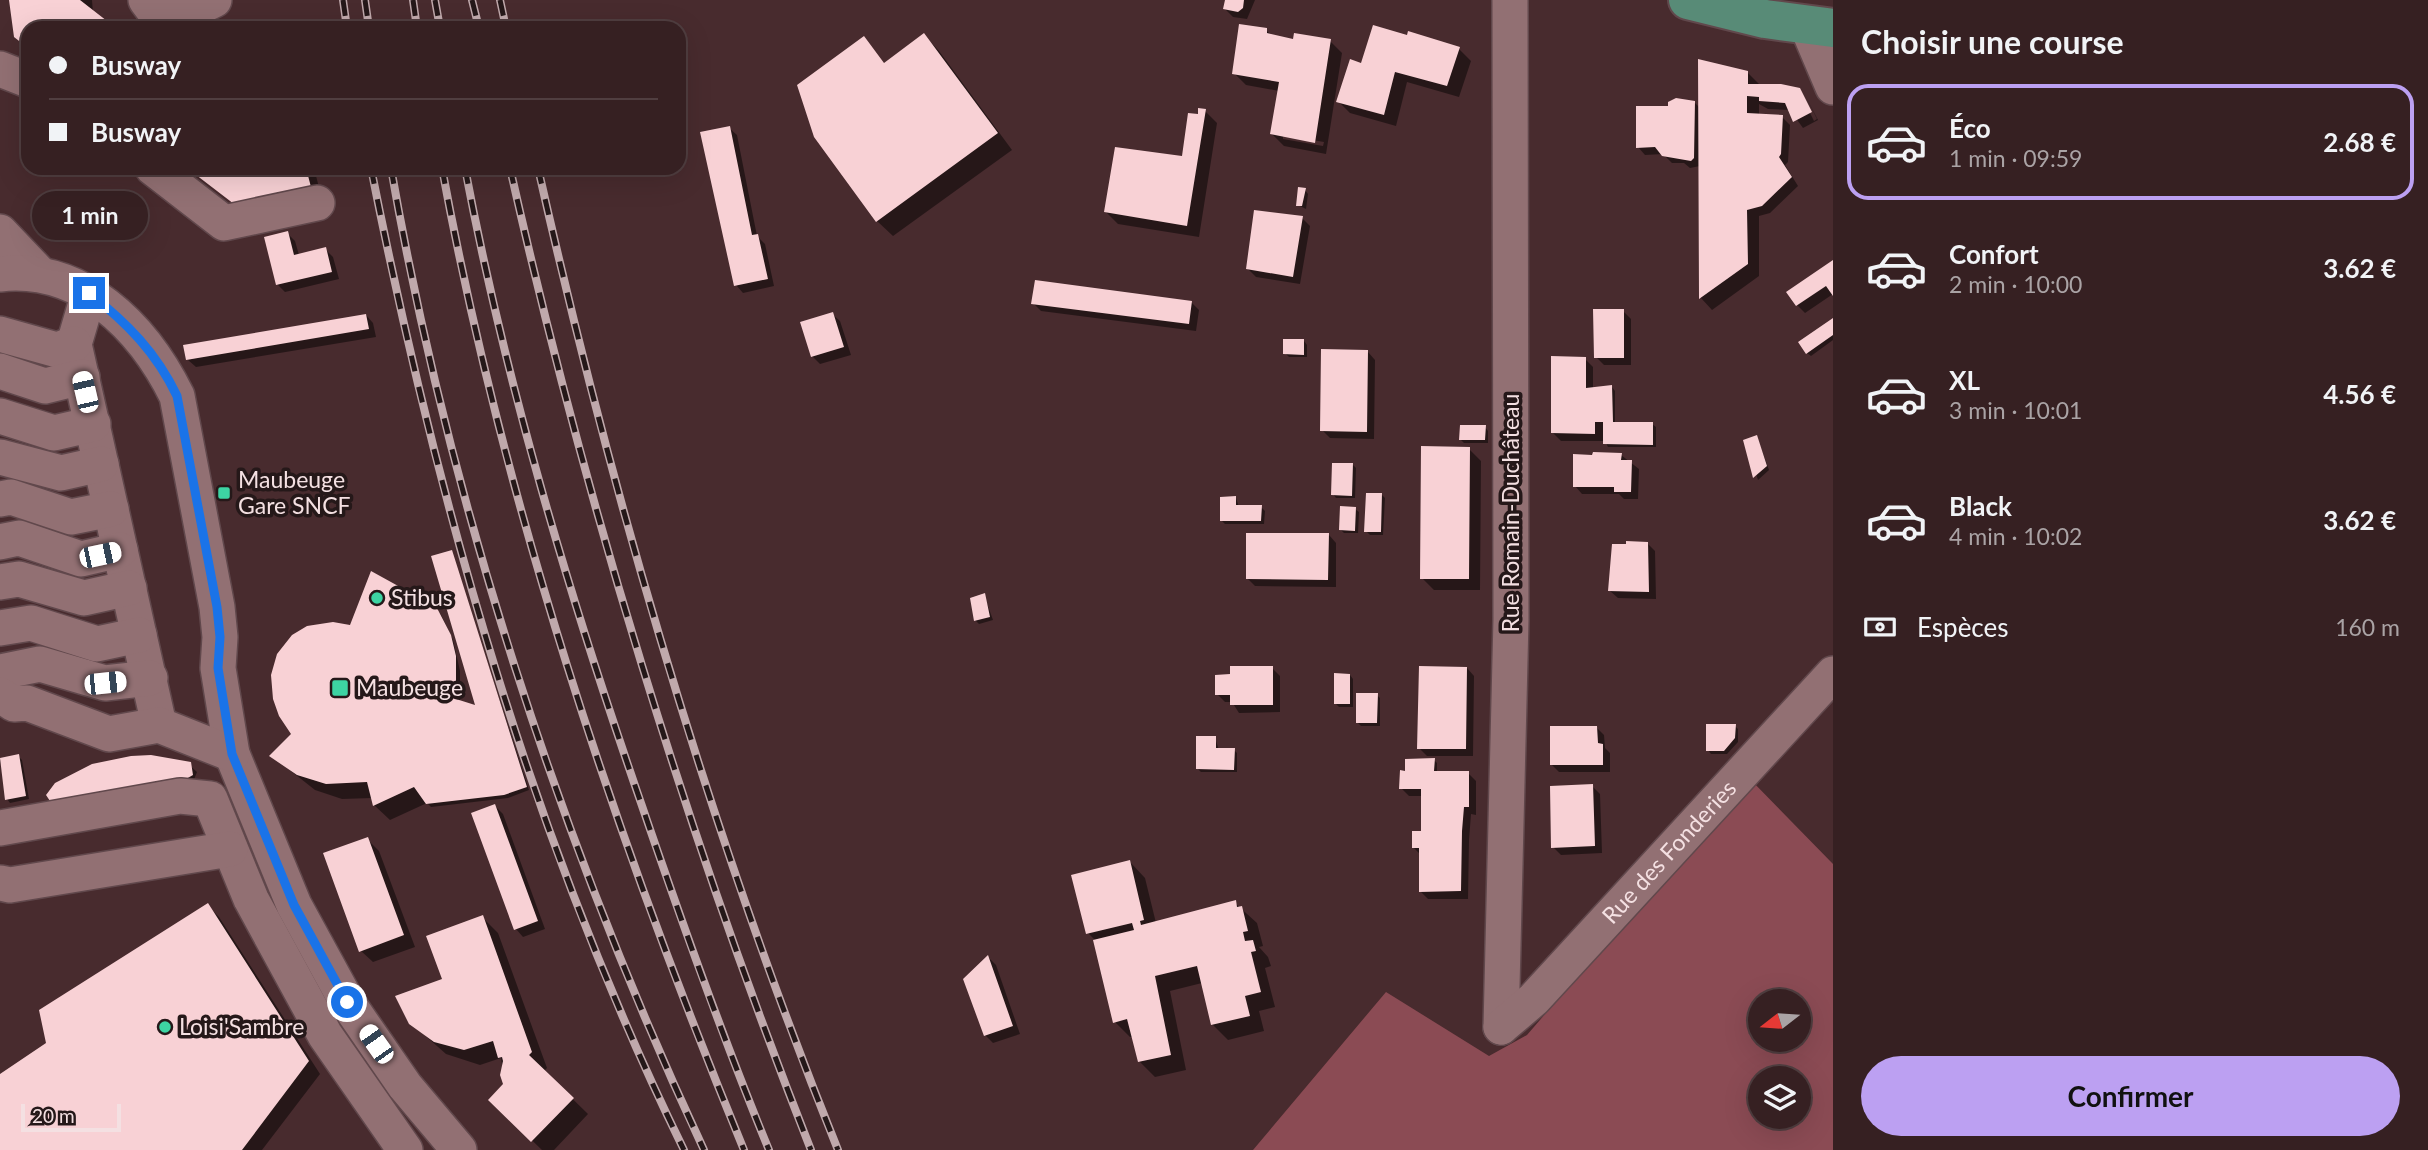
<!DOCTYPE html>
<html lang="fr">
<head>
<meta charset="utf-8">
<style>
	:root { --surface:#362022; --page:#412d2f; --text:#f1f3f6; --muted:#aaa3a5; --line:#503e40; --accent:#bca0f2 }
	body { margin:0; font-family:Lato,sans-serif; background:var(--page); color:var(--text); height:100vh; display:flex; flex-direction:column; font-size:26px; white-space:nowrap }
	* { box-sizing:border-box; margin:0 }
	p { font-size:23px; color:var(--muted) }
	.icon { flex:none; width:38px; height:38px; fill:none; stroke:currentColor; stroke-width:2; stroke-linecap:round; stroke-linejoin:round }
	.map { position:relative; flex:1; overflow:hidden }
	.side { display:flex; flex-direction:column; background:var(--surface); width:595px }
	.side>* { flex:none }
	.guide { position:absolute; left:21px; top:21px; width:665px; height:154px; border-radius:21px; box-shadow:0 7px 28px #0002,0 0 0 2px var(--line); display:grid; align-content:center; height:154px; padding:0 28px; background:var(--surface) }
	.needle { width:46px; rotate:253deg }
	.buttons { position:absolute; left:1748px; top:989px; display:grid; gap:14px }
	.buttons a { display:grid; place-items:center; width:63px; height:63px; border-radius:50%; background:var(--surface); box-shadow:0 7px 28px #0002,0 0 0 2px var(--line); font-size:35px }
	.scale { position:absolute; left:21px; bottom:18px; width:100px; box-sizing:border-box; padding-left:7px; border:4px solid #f4e0e2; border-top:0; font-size:19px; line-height:24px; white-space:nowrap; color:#f4e0e2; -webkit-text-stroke:5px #251819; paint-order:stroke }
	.end { position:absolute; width:32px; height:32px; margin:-16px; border:9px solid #1a73e8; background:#fff; box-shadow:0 0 0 4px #fff }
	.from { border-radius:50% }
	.bubble { position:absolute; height:49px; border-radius:24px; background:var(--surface); box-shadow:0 7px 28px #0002,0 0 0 2px var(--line); font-size:23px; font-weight:700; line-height:49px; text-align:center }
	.car { position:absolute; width:21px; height:42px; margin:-21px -10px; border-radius:9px; box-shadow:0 0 5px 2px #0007; background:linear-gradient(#fff 24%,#345 0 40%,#fff 0 76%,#345 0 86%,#fff 0) }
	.guide b { display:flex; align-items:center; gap:24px; height:66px; font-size:26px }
	.guide b+b { border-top:2px solid var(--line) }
	.guide i { width:18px; height:18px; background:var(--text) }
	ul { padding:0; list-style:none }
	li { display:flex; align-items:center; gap:21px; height:116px; margin:0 14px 10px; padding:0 14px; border:4px solid transparent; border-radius:21px }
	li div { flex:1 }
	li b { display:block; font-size:26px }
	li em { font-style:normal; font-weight:700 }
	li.active { border-color:var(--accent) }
	li>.icon { width:63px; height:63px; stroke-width:1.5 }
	h2 { padding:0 28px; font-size:32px; line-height:84px }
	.pay { display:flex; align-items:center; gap:18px; height:77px; padding:0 28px; font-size:26px }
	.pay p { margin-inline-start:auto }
	.button { display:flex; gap:14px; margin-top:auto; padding:14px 28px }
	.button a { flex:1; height:80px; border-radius:42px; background:var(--accent); color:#111; font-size:28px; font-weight:700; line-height:80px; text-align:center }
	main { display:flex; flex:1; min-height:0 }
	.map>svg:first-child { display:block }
</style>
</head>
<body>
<main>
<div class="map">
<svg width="1833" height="1150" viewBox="0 0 1833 1150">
	<rect width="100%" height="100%" fill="#482b2e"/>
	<path fill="#8b4b54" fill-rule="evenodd" d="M1749,778L1833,864V1150H1253L1386,992L1489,1056L1527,1035ZM1760,1001H1799V1040H1760ZM1760,1078H1799V1116H1760Z"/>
	<path fill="#0007" fill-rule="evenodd" d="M11,0H92L93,13L113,28H28V48Z
		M1226,0H1255L1247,19L1233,17L1225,9Z
		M1266,30L1272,36L1294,41H1330L1342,53L1326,154L1284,146L1272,134L1279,91L1246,85L1234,73ZM1283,135L1324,142L1323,146L1283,139Z
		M924,35L939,51L1012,150L893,236L877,221L884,65Z
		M1459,49L1471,61L1459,97L1407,82L1396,126L1350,113L1338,101L1362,65Z
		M1747,72L1759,84L1800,93L1814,121L1817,119L1806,97L1818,120L1803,128L1790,110L1768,109L1759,104V116L1782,117L1790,125L1788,162L1785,165L1798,186L1770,213L1759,216V276L1712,310L1701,298L1700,166L1690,168L1684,163H1672L1663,154L1645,155L1638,147L1669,108L1694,102L1700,108Z
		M1205,111L1217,123L1199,237L1118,224L1106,212L1183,158L1199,116Z
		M729,128L737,135L757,236L765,244L774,286L743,293L736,285Z
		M188,168H314L322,199Z
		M1305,190L1308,194L1306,209L1298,205Z
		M1302,218L1310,226L1300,284L1256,277L1248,269Z
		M287,233L295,241L299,255L325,249L333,257L339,279L285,292L278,285Z
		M1833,262V294L1805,313L1797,305Z
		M1033,303H1192L1199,310L1196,331L1041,311Z
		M1623,311L1631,319V365H1604L1596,357Z
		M832,314L840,321L851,355L820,364L812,356Z
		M366,315L373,323L376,337L196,367L188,360Z
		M1833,321V340L1811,356L1807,353Z
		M1304,341L1307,345V357H1289L1285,353Z
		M1368,352L1375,360L1374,439L1330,438L1322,430Z
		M1585,359L1593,367V390L1612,387L1615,391V424H1652L1656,427V447H1608L1605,441H1561L1553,433Z
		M1485,427L1488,431V443H1464L1461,440Z
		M1757,437L1769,470L1758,480L1745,441Z
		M1469,449L1481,461L1480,590H1434L1422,578Z
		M1621,455L1639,469L1638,499H1624L1619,494H1582L1575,486Z
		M1352,464L1356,468L1355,498H1336L1333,494Z
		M1382,495L1385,498L1383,535H1370L1366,531Z
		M1236,498L1239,507H1261L1265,511L1264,524H1225L1222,521Z
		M1355,509L1359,512L1358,533H1344L1341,530Z
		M1329,535L1336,543V587L1255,586L1247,578Z
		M1647,543L1655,551L1656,599L1618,598L1610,591Z
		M451,552L529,790L508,798L431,807L427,803L390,820L374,805L372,798L342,799L315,790L272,756L294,734L351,627L419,609L422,595L441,615L453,640L460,671V702L478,707Z
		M984,595L993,620L979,624L975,620Z
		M1272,668L1280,676V712L1239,713L1232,702H1225L1217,694Z
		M1467,668L1474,676L1473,756H1427L1419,748Z
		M1350,675L1353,679V707H1339L1335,703Z
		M1377,695L1380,698V726H1361L1357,722Z
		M1735,726L1738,729V742L1727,754H1711L1708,750Z
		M1596,727L1604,735L1605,748L1610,753V772H1559L1551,764Z
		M1215,738L1219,750H1234L1237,753V772H1201L1198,769Z
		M18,756L22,760L29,799L10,803L7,799L0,760Z
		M1434,760L1437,763V772L1468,773L1476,781V815L1471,814L1469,840L1468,899H1428L1420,891V854L1413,847L1423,833V796H1409L1401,788L1407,772Z
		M187,763L197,772L193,782L48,795Z
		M1592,786L1600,794L1602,853L1561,855L1553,847Z
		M495,806L503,814L545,929L523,937L516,929Z
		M367,839L379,851L415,947L373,962L361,951Z
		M1130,862L1145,878L1156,923L1236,904L1257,923L1263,946L1259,947L1268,957L1271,966L1265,968L1275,1007L1259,1011L1264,1031L1228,1040L1212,1024L1202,983L1170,991L1186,1070L1155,1077L1140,1062L1133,1037H1130L1115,1022L1095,940L1088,933Z
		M207,905L219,917L320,1074L262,1150H0V1076L50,1049Z
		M483,918L498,933L547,1068L544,1071L588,1114L554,1150H542L490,1100L505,1085L501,1058L480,1065L446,1054L411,1023L444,980Z
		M988,957L996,965L1020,1034L993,1043L985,1035Z"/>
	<path fill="#f8d1d5" d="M9,0H80L116,28H28V48L14,37Z
		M1225,0H1244L1243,8L1238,12L1223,9Z
		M1239,24L1267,28V33L1293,39L1294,33L1331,39L1315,143L1270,134L1279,82L1232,74Z
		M1373,25L1407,35L1408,31L1460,47L1447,86L1395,72L1384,115L1336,102L1350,59L1361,63Z
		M924,33L998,133L876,222L814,137L797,85L864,36L884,63Z
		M1698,59L1748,71V84H1781L1800,88L1812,112L1793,122L1785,103L1759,101V97L1747,96V113L1783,115L1781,154L1779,157L1792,177L1762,206L1747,210L1748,264L1699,299Z
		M1676,98L1695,101L1694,158L1691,161L1662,156L1655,147L1636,148V106H1668V102Z
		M1198,108L1206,109L1187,226L1104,212L1115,147L1182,156L1188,113L1198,114Z
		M730,126L752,235L758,234L768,279L734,286L700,132Z
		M187,168H306L311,187L234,204Z
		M1298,187L1306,188L1302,206H1296Z
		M1254,210L1303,216L1293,277L1246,269Z
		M288,231L294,255L326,247L332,272L276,285L264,237Z
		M1833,260V296L1826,286L1796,306L1786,292Z
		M1035,280L1192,301L1189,324L1031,304Z
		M1593,309H1624V358H1594Z
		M833,312L844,347L811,357L800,322Z
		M366,314L369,329L186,360L183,345Z
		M1833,318V335L1806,354L1798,342Z
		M1283,339H1304V355L1283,354Z
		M1321,349L1368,350L1367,432L1320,431Z
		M1551,356L1586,357V388L1612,385L1613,422H1653V445L1603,444V422H1595V434L1551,433Z
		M1460,425H1486L1485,440H1459Z
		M1757,435L1767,466L1753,478L1743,440Z
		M1421,446L1470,447L1469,579H1420Z
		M1593,452L1622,453L1621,460H1632L1631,492H1614V487H1573V454L1592,455Z
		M1332,463H1353L1352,496L1331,495Z
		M1366,493H1382L1381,532H1364Z
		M1236,496V505H1262L1261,521H1220V497Z
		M1340,506L1356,507L1355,531L1339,530Z
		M1246,533H1329L1328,580L1246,579Z
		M1626,541L1648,542L1649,592L1608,591L1612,544H1626Z
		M452,550L527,787L504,795L426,804L414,787L373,806L367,782L326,784L297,775L269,756L291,734L279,716L273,699L271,675L277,654L292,635L307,626L333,622L350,625L371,571L400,587L414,601L423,592L438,610L451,635L456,656V699L475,705L431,556Z
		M985,593L990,617L974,621L970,598Z
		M1230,666H1273V705H1230V695H1215V675L1230,674Z
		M1419,666L1467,667L1466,749H1417Z
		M1334,673L1350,674V704H1334Z
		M1356,693H1378L1377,723H1356Z
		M1706,724H1736L1735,738L1724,751H1706Z
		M1550,726H1597L1598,743L1603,744V765H1550Z
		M1196,736H1216V748H1235L1234,770L1196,769Z
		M19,754L26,796L5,800L0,758Z
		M151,755L191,762L193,775L179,783L52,804L46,795L55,783L92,764L131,756Z
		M1435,758L1434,771H1469V807H1464L1462,831L1461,891L1419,892V848H1412V831H1421V789H1399L1400,770L1405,771V759Z
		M1593,784L1595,846L1551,848L1550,786Z
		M495,804L538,921L514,930L471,813Z
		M368,837L404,935L359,952L323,853Z
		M1130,860L1144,920L1140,921L1141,925L1236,900L1237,907L1242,906L1248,931L1243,932L1245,941L1253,940L1256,951L1251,952L1261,992L1245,996L1250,1016L1211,1025L1197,966L1155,976L1171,1055L1138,1062L1127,1019L1113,1023L1093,940L1134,930L1132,923L1086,934L1071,875Z
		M208,903L309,1061L242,1150H0V1074L46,1043L39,1010Z
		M483,915L532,1052L529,1055L574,1098L531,1142L488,1100L503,1084L500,1075L503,1061L502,1057L498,1058L493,1041L464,1050L434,1042L409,1024L395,996L442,979L426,936Z
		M988,955L1013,1026L984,1036L963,979Z"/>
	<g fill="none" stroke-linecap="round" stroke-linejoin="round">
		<defs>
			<g id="minor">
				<path d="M146,0L155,12L185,14L214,0"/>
				<path d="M1807,26L1833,87"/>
				<path d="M0,69L28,80"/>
				<path d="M153,168L224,223L317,203"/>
				<path d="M0,232L39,273"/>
				<path d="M0,274C82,265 143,327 177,396L217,607L220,637L218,668L232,754L294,905L347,1002L405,1086L459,1150"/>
				<path d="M89,293L74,344L159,725"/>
				<path d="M0,334L57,350L74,344"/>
				<path d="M0,371L45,386L82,377"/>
				<path d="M0,416L54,433L93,424"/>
				<path d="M0,457L61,473L101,464"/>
				<path d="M0,499L11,497L71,517L111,509"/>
				<path d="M0,542L19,538L81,559L120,550"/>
				<path d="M0,582L19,579L84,598L129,588"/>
				<path d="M0,628L31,623L97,644L139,635"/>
				<path d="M0,672L40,664L105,683L150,678"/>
				<path d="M0,695L14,704L27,703L109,734L159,725L232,754"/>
				<path d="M0,828L180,796L210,799L251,899L325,1035L405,1150"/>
				<path d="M0,883L10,885L230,849"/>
				<path d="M1501,1027L1511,619L1510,0"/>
				<path id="s1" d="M1501,1027L1534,999L1833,674"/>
			</g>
			<path id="major" d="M1688,0L1765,19L1833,28"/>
		</defs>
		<use href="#minor" stroke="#61484c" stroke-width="38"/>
		<use href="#major" stroke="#61484c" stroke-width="42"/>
		<use href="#minor" stroke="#927073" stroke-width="35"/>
		<use href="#major" stroke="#588b77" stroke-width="38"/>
		<defs>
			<path id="rail" d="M343,0L347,28
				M365,0L369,28
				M413,0L417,28
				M435,0L440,28
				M472,0L479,28
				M500,0L506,28
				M371,168C438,506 532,840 684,1150
				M391,168C449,501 561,844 704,1150
				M442,168C504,505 614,834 744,1150
				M465,168C506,385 569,595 641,803C681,920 722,1036 769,1150
				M510,168C584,497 687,836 811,1150
				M538,168C613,501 710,833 838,1150"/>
		</defs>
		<use href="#rail" stroke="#c0a9ac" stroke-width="8"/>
		<use href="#rail" stroke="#251819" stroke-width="5" stroke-dasharray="16" stroke-linecap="butt"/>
	</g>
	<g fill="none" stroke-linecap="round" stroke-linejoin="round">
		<path stroke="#1a73e8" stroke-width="9" d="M89,293C127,323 156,352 177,396L217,607L220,637L218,668L232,754L294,905L347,1002"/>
	</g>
	<g fill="#3dd4a3" stroke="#251819" stroke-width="2.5">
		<rect x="217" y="486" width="14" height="14" rx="3.5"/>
		<circle cx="377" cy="598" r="7"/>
		<rect x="331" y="679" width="18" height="18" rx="3.5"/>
		<circle cx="165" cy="1027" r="7"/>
	</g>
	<g text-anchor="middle" stroke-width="7" stroke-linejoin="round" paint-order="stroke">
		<g font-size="23" fill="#f4e0e2" stroke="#251819" text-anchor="start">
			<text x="238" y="488">Maubeuge<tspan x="238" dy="26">Gare SNCF</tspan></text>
			<text x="391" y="606">Stibus</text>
			<text x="356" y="696">Maubeuge</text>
			<text x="179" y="1035">Loisi'Sambre</text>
		</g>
		<g font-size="23" fill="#f4e0e2" stroke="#251819">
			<text transform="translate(1511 513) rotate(-90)" y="8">Rue Romain-Duchâteau</text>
			<text dy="8" stroke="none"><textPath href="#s1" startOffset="243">Rue des Fonderies</textPath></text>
		</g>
	</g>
</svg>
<div class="buttons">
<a><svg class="needle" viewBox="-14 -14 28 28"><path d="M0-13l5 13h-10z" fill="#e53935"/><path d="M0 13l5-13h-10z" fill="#aaa3a5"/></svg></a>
<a><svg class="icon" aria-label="layers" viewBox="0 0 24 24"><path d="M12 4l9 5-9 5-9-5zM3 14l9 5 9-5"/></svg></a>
</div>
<div class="scale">20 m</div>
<i class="end from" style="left:347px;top:1002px"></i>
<i class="end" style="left:89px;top:293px"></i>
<div class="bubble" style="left:32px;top:191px;width:116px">1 min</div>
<i class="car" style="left:85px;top:392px;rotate:347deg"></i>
<i class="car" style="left:100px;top:555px;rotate:78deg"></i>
<i class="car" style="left:105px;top:683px;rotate:84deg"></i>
<i class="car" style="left:376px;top:1044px;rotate:325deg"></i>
<div class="guide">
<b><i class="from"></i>Busway</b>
<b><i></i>Busway</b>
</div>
</div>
<section class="side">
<h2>Choisir une course</h2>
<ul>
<li class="active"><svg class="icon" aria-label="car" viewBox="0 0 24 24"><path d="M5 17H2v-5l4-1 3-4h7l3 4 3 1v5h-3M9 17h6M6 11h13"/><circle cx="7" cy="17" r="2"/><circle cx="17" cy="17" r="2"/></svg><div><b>Éco</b><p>1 min · 09:59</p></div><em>2.68 €</em></li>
<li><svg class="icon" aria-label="car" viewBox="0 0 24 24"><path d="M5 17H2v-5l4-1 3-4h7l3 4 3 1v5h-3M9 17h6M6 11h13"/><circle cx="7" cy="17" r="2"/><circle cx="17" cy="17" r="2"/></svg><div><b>Confort</b><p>2 min · 10:00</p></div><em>3.62 €</em></li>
<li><svg class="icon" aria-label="car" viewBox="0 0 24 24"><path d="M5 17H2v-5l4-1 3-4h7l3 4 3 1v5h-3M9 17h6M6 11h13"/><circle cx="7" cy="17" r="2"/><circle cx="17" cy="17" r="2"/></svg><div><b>XL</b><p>3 min · 10:01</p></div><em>4.56 €</em></li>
<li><svg class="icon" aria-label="car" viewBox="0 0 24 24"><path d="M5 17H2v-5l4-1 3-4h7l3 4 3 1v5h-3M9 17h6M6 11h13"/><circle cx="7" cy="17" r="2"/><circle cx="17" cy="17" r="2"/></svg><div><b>Black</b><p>4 min · 10:02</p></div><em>3.62 €</em></li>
</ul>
<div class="pay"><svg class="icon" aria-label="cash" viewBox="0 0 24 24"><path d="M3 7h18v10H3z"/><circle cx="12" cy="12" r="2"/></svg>Espèces<p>160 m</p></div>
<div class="button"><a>Confirmer</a></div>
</section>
</main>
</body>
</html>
